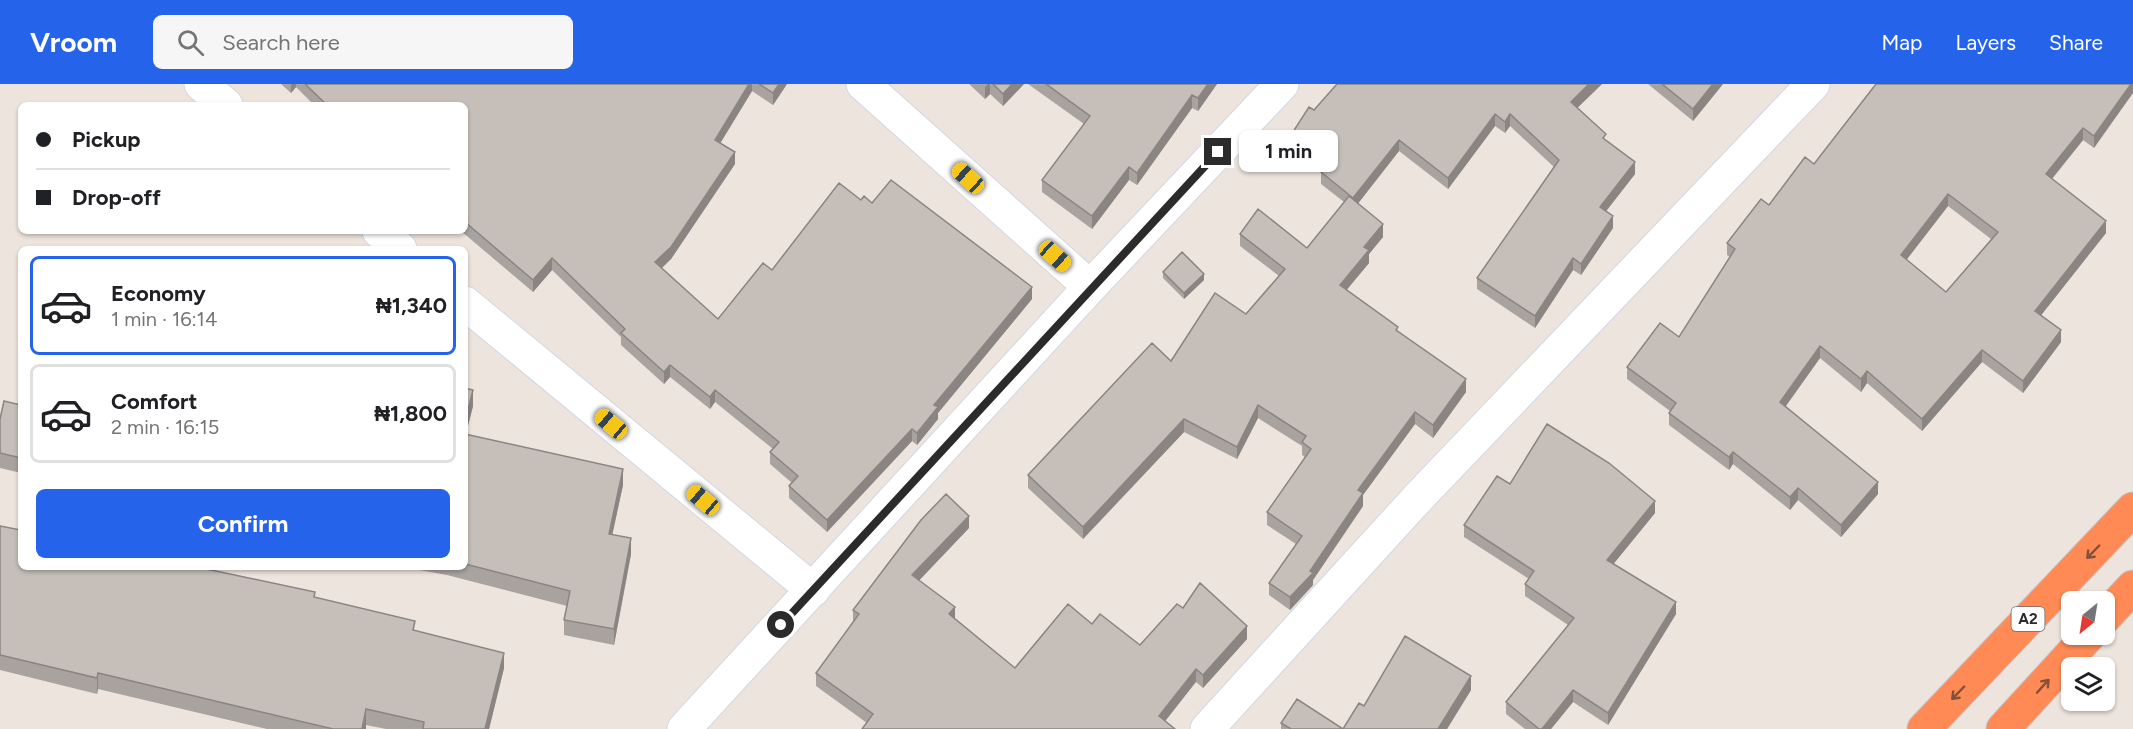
<!DOCTYPE html>
<html lang="en">
<head>
<meta charset="utf-8">
<style>
	:root { --surface:#fff; --page:#f6f6f6; --text:#202124; --muted:#757577; --line:#e0e0e0; --accent:#2563eb }
	body { margin:0; font-family:Figtree,sans-serif; background:var(--page); color:var(--text); height:100vh; display:flex; flex-direction:column; font-size:22px; white-space:nowrap }
	* { box-sizing:border-box; margin:0 }
	p { font-size:20px; color:var(--muted) }
	.icon { flex:none; width:33px; height:33px; fill:none; stroke:currentColor; stroke-width:2; stroke-linecap:round; stroke-linejoin:round }
	.map { position:relative; flex:1; overflow:hidden }
	.side { position:absolute; left:18px; top:162px; width:450px; height:324px; display:flex; flex-direction:column; background:var(--surface); border-radius:9px; box-shadow:0 2px 4px #0004 }
	.side>* { flex:none }
	.guide { position:absolute; left:18px; top:18px; width:450px; height:132px; border-radius:9px; box-shadow:0 2px 4px #0004; display:grid; align-content:center; height:132px; padding:0 18px; background:var(--surface) }
	.needle { width:39px; rotate:210deg }
	.buttons { position:absolute; left:2061px; top:507px; display:grid; gap:12px }
	.buttons a { display:grid; place-items:center; width:54px; height:54px; border-radius:9px; background:var(--surface); box-shadow:0 2px 4px #0004; font-size:30px }
	.end { position:absolute; width:27px; height:27px; margin:-14px; border:8px solid #2b2b2b; background:#fff; box-shadow:0 0 0 3px #fff }
	.from { border-radius:50% }
	.bubble { position:absolute; height:42px; border-radius:9px; background:var(--surface); box-shadow:0 2px 4px #0004; font-size:20px; font-weight:700; line-height:42px; text-align:center }
	.car { position:absolute; width:18px; height:36px; margin:-18px -9px; border-radius:8px; box-shadow:0 0 4px 2px #0007; background:linear-gradient(#f5c518 24%,#345 0 40%,#f5c518 0 76%,#345 0 86%,#f5c518 0) }
	.guide b { display:flex; align-items:center; gap:21px; height:57px; font-size:22px }
	.guide b+b { border-top:2px solid var(--line) }
	.guide i { width:15px; height:15px; background:var(--text) }
	ul { padding:10px 0 0; list-style:none }
	li { display:flex; align-items:center; gap:18px; height:99px; margin:0 12px 9px; padding:0 6px; border:3px solid var(--line); border-radius:9px }
	li div { flex:1 }
	li b { display:block; font-size:22px }
	li em { font-style:normal; font-weight:700 }
	li.on { border-color:var(--accent) }
	li>.icon { width:54px; height:54px; stroke-width:1.5 }
	.cta { display:flex; gap:12px; margin-top:auto; padding:12px 18px }
	.cta a { flex:1; height:69px; border-radius:9px; background:var(--accent); color:#fff; font-size:24px; font-weight:700; line-height:69px; text-align:center }
	header { display:flex; align-items:center; gap:36px; box-sizing:border-box; height:84px; padding:0 30px; background:var(--accent); color:#fff }
	header strong { font-size:28px }
	nav { display:flex; gap:33px; margin-inline-start:auto; font-size:21px }
	.search { width:420px; height:54px; background:var(--page); display:flex; align-items:center; gap:15px; box-sizing:border-box; padding:0 21px; border-radius:9px; color:var(--muted); font-size:22px }
	.map>svg:first-child { display:block }
</style>
</head>
<body>
<header>
<strong>Vroom</strong>
<div class="search"><svg class="icon" aria-label="search" viewBox="0 0 24 24"><circle cx="10" cy="10" r="6"/><path d="M15 15l6 6"/></svg>Search here</div>
<nav><a>Map</a><a>Layers</a><a>Share</a></nav>
</header>
<div class="map">
<svg width="2133" height="645" viewBox="0 0 2133 645">
	<rect width="100%" height="100%" fill="#ede4dd"/>
	<g fill="none" stroke-linecap="round" stroke-linejoin="round">
		<defs>
			<path id="minor" d="M201,0L226,21
				M863,0L1090,203
				M379,147L400,165
				M465,219L813,506
				M684,645L1090,203L1282,0
				M1207,645L1416,416L1813,0"/>
			<path id="highway" d="M2104,534L2133,503
				M1924,645L2133,425
				M2003,645L2090,550"/>
		</defs>
		<use href="#minor" stroke="#d2d7e3" stroke-width="35"/>
		<use href="#highway" stroke="#c4c4c4" stroke-width="35"/>
		<use href="#minor" stroke="#fff" stroke-width="33"/>
		<use href="#highway" stroke="#ff8a55" stroke-width="33"/>
	</g>
	<path fill="#a9a39f" fill-rule="evenodd" d="M281,0H787L773,21L752,7L720,59L735,80L671,175L662,184L718,235L772,186L861,116L872,119L1032,215L938,329V335L917,361L912,357L827,448L789,414V402L792,399L770,380V368L773,365L715,318L710,325L670,293L664,300L621,261V253L552,186L533,208L461,147H465V21H314L296,3L291,9Z
		M969,0H1024L1003,22L990,10L985,15Z
		M1028,0H1217L1198,27L1192,24L1137,101L1129,96L1092,145L1042,108V96L1084,40Z
		M1602,0L1577,24L1635,90L1606,127L1613,144L1581,191L1573,186L1535,244L1477,205V194L1554,83L1510,42L1505,49L1495,42L1448,105L1399,67L1358,119L1383,153L1369,170V179L1346,206L1398,247L1466,308L1433,354L1415,340L1363,411V422L1313,496V501L1290,526L1269,511V499L1296,460L1267,441V428L1305,373L1302,371V362L1258,334L1237,375L1184,348L1083,455L1028,404V391L1246,230L1279,192L1240,162V150L1307,164L1344,118L1321,100V88L1325,83L1291,63V51L1314,26Z
		M1648,0H1723L1693,37Z
		M2133,0L2094,64L2083,56L2052,95L2106,149L2041,231L2061,258L2023,309L1982,278L1922,347L1867,299L1861,308L1820,274L1786,322L1878,410L1841,453L1798,416L1790,426L1733,380L1729,386L1669,341V329L1670,327L1627,295V283L1679,253L1730,173L1727,171V159L1814,80ZM1948,122L1991,155L1946,208L1906,176Z
		M1163,188L1204,196L1184,215L1163,194Z
		M465,304L473,322L466,350L623,401L612,451L631,470L614,561L564,551V536L567,522L447,491L403,483H465Z
		M21,321V389L0,384V335Z
		M1510,400L1655,429L1613,480L1676,530L1608,641L1573,618L1551,645H1525L1506,630V618L1568,541L1525,512V500L1529,495L1464,453V441Z
		M0,442L315,514L415,546L504,584L489,645H386L366,641V645H267L98,605L97,610L0,586Z
		M969,444L919,496L955,534L1015,584L1092,540L1140,561L1183,524L1247,555L1203,604L1196,598L867,639L816,602V589L853,538V526Z
		M1471,606L1447,645H1281V639L1343,645L1364,622Z"/>
	<path fill="#8a8582" d="M291,0H296V3L291,9Z
		M749,0H752V7L715,68V56Z
		M779,0H787L773,21V9Z
		M988,0H990V10L985,15V3Z
		M1012,0H1024L1003,22V10Z
		M1208,0H1217L1198,27V14Z
		M1589,0H1602L1571,30V18Z
		M1713,0H1723L1693,37V25Z
		M2131,0H2133V9L2094,64V52Z
		M1192,11V24L1137,101V89Z
		M1495,30V42L1448,105V94Z
		M1510,30V42L1505,49V38Z
		M2083,44V56L2046,102V90Z
		M1399,56V67L1353,126V114Z
		M735,68V80L671,175L655,190V178Z
		M1635,78V90L1600,135V123Z
		M1129,83V96L1092,145V132Z
		M1948,110V122L1901,183V171Z
		M1613,132V144L1581,191V180Z
		M2106,137V149L2035,239V227Z
		M1383,140V153L1369,170V179L1340,214V201L1364,163Z
		M552,174V186L533,208V196Z
		M1573,174V186L1535,244V232Z
		M1204,190V196L1184,215V209Z
		M1032,203V215L938,329V335L917,361V349L934,321Z
		M2061,246V258L2023,309V297Z
		M1820,262V274L1780,330V318Z
		M1982,266V278L1922,347V335Z
		M670,281V293L664,300V288Z
		M1867,287V299L1861,308V295Z
		M1466,295V308L1433,354V341Z
		M473,306V322L465,353V338Z
		M715,306V318L710,325V313Z
		M1258,321V334L1237,375V363Z
		M1415,328V340L1363,411V422L1313,496V501L1290,526V513L1310,487L1358,406Z
		M1184,335V348L1083,455V443Z
		M912,345V357L827,448V436Z
		M1733,368V380L1729,386V373Z
		M623,385V401L609,466V450Z
		M1878,398V410L1841,453V441Z
		M1798,404V416L1790,426V413Z
		M1655,417V429L1607,488V476Z
		M969,432V444L912,504V491Z
		M631,454V470L614,561V545Z
		M1676,518V530L1608,641V629Z
		M955,523V536L949,530Z
		M1247,542V555L1203,604V591Z
		M504,569V584L489,645H485Z
		M1196,585V598L1159,645V632Z
		M98,589V605L97,610V594Z
		M1471,592V606L1447,645H1438Z
		M1573,606V618L1551,645H1542Z
		M366,625V645H362Z"/>
	<path fill="#c5beb9" stroke="#8a8582" stroke-width="1.5" fill-rule="evenodd" d="M305,0H749L715,56L735,68L671,163L655,178L718,235L763,179L772,186L839,99L861,116L864,112L872,119L891,96L1032,203L934,321L938,323L917,349L912,345L827,436L789,402L798,392L770,368L779,358L715,306L710,313L670,281L664,288L621,249L625,245L552,174L533,196L465,138V21H343L342,20L340,21H327Z
		M759,0H779L773,9Z
		M993,0H1012L1003,10Z
		M1046,0H1208L1198,14L1192,11L1137,89L1129,83L1092,132L1042,96L1090,32Z
		M1337,0H1589L1571,18L1606,50L1603,54L1635,78L1600,123L1613,132L1581,180L1573,174L1535,232L1477,194L1559,76L1510,30L1505,38L1495,30L1448,94L1399,56L1353,114L1321,88L1332,75L1291,51L1309,23L1314,26Z
		M1662,0H1713L1693,25Z
		M1876,0H2131L2094,52L2083,44L2046,90L2106,137L2035,227L2061,246L2023,297L1982,266L1922,335L1867,287L1861,295L1820,262L1780,318L1878,398L1841,441L1798,404L1790,413L1733,368L1729,373L1669,329L1676,319L1627,283L1660,239L1679,253L1735,165L1727,159L1761,115L1769,121L1805,73L1814,80ZM1948,110L1998,148L1946,208L1901,171Z
		M1349,112L1383,140L1364,163L1369,166L1340,201L1398,243L1396,246L1466,295L1433,341L1415,328L1358,406L1363,409L1310,487L1313,489L1290,513L1269,499L1302,452L1267,428L1311,365L1302,358L1306,352L1258,321L1237,363L1184,335L1083,443L1028,391L1152,259L1171,277L1215,209L1246,230L1285,185L1240,150L1258,125L1307,164Z
		M1182,168L1204,190L1184,209L1163,188Z
		M465,304L473,306L465,338Z
		M4,317L21,321V374L0,369V335Z
		M1547,340L1609,379L1655,417L1607,476L1676,518L1608,629L1573,606L1542,645H1539L1506,618L1574,534L1525,500L1534,487L1464,441L1497,392L1510,400Z
		M465,350L623,385L609,450L631,454L614,545L564,536L570,507L465,480Z
		M946,410L969,432L912,491L955,523L949,530L1015,584L1068,520L1092,540L1100,530L1140,561L1177,520L1183,524L1200,499L1247,542L1203,591L1196,585L1159,632L1175,645H862L873,630L816,589L859,530L853,526L921,436Z
		M0,442L21,446V483H197L315,508L314,513L415,537L413,546L504,569L485,645H423L424,638L366,625L362,645H333L98,589L97,594L0,571Z
		M1405,552L1471,592L1438,645H1291L1281,639L1297,615L1343,645L1359,619L1364,622Z"/>
	<defs><path id="oneway-shaft" d="M-6 0H5M1.5-3L5.5 0L1.5 3" fill="none" stroke-width="1.6" stroke-linecap="round" stroke-linejoin="round" transform="scale(1.5)"/></defs>
	<g stroke="#80513c">
		<use href="#oneway-shaft" transform="translate(2093 468) rotate(134)"/>
		<use href="#oneway-shaft" transform="translate(2043 602) rotate(-48)"/>
		<use href="#oneway-shaft" transform="translate(1958 609) rotate(134)"/>
	</g>
	<g fill="none" stroke-linecap="round" stroke-linejoin="round">
		<path stroke="#2b2b2b" stroke-width="8" d="M781,541L1218,68"/>
	</g>
	<g text-anchor="middle" stroke-width="5" stroke-linejoin="round" paint-order="stroke">
		<rect fill="#fff" stroke="#6b6b6b" stroke-width="1.5" x="2011.5" y="523" width="33" height="24" rx="4.5"/>
		<g font-size="15" font-weight="bold" fill="#2b2b2b">
			<text x="2028" y="540">A2</text>
		</g>
	</g>
</svg>
<div class="buttons">
<a><svg class="needle" viewBox="-14 -14 28 28"><path d="M0-13l5 13h-10z" fill="#e53935"/><path d="M0 13l5-13h-10z" fill="#757577"/></svg></a>
<a><svg class="icon" aria-label="layers" viewBox="0 0 24 24"><path d="M12 4l9 5-9 5-9-5zM3 14l9 5 9-5"/></svg></a>
</div>
<i class="end from" style="left:781px;top:541px"></i>
<i class="end" style="left:1218px;top:68px"></i>
<div class="bubble" style="left:1239px;top:46px;width:99px">1 min</div>
<i class="car" style="left:968px;top:94px;rotate:312deg"></i>
<i class="car" style="left:1055px;top:172px;rotate:132deg"></i>
<i class="car" style="left:611px;top:340px;rotate:310deg"></i>
<i class="car" style="left:703px;top:416px;rotate:310deg"></i>
<div class="guide">
<b><i class="from"></i>Pickup</b>
<b><i></i>Drop-off</b>
</div>
<section class="side">
<ul>
<li class="on"><svg class="icon" aria-label="car" viewBox="0 0 24 24"><path d="M5 17H2v-5l4-1 3-4h7l3 4 3 1v5h-3M9 17h6M6 11h13"/><circle cx="7" cy="17" r="2"/><circle cx="17" cy="17" r="2"/></svg><div><b>Economy</b><p>1 min · 16:14</p></div><em>₦1,340</em></li>
<li><svg class="icon" aria-label="car" viewBox="0 0 24 24"><path d="M5 17H2v-5l4-1 3-4h7l3 4 3 1v5h-3M9 17h6M6 11h13"/><circle cx="7" cy="17" r="2"/><circle cx="17" cy="17" r="2"/></svg><div><b>Comfort</b><p>2 min · 16:15</p></div><em>₦1,800</em></li>
</ul>
<div class="cta"><a>Confirm</a></div>
</section>
</div>
</body>
</html>
